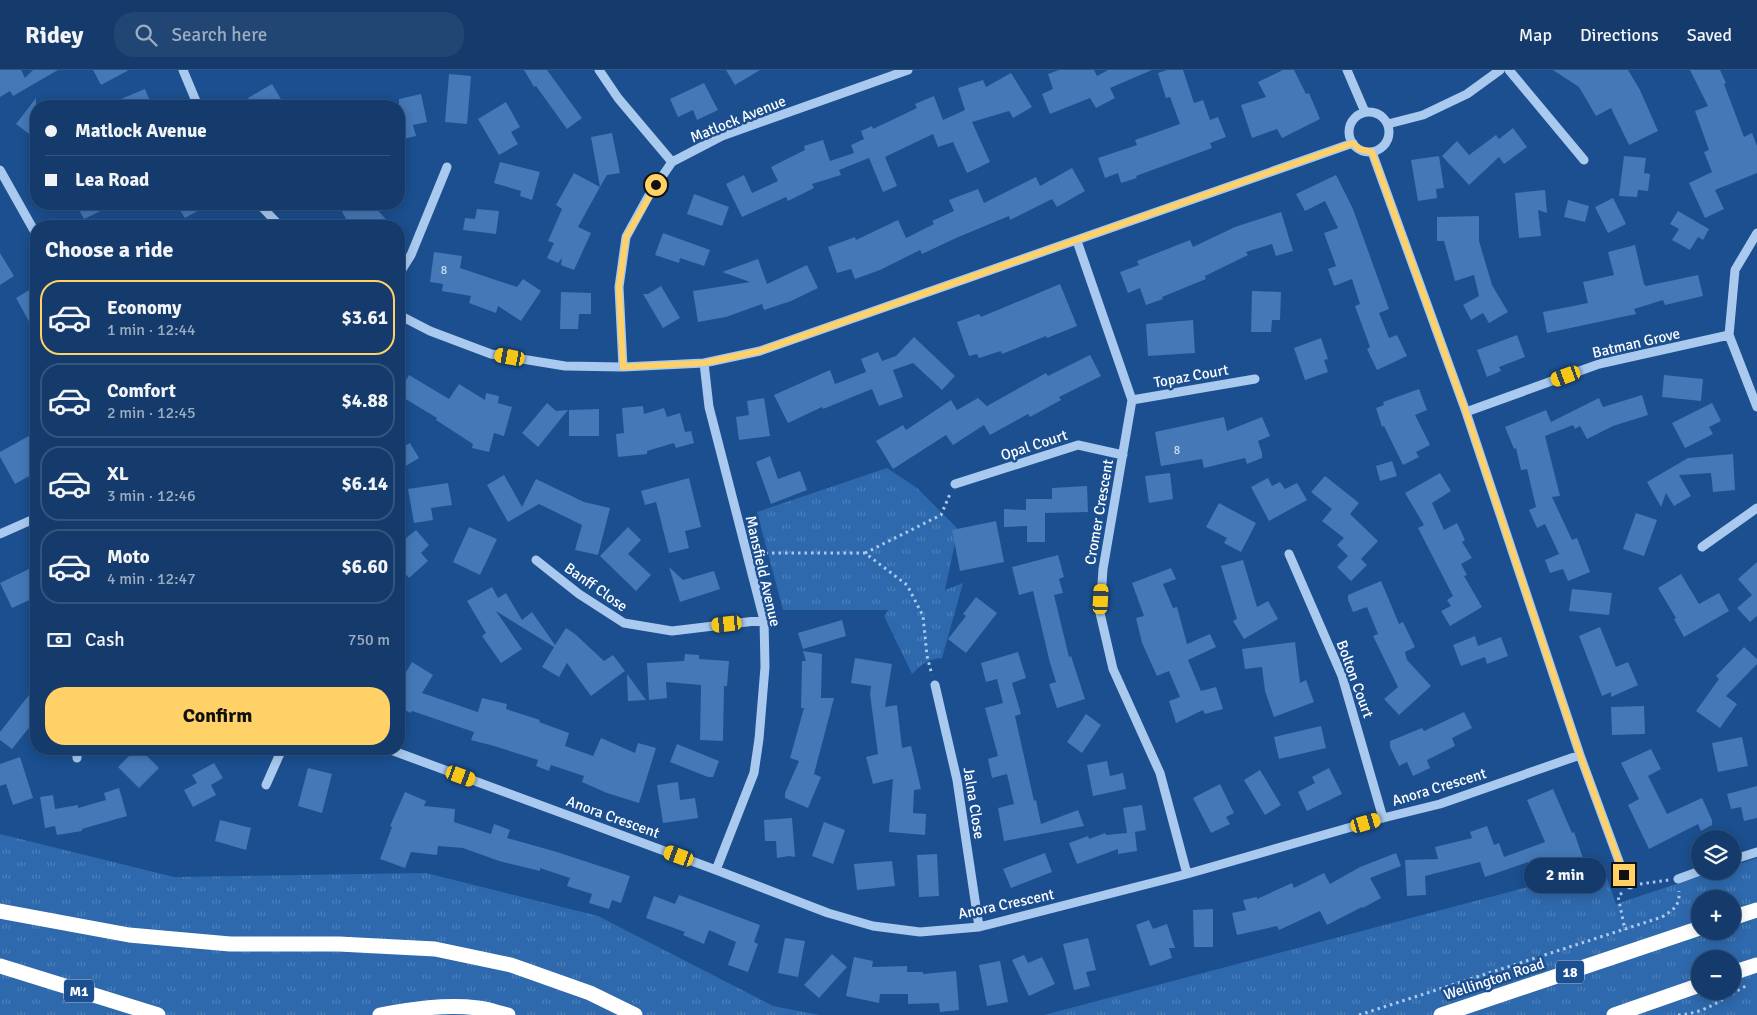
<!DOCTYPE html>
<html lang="en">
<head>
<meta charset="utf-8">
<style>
	:root { --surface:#143b6b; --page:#214673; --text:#f1f3f6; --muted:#9dadc1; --line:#33557e; --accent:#ffd166 }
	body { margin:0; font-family:Signika,sans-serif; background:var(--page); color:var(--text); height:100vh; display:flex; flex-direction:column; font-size:19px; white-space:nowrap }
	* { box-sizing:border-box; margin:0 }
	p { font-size:16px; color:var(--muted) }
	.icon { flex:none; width:28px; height:28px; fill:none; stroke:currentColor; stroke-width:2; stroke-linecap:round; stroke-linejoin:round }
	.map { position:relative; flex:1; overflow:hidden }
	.sheet { position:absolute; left:30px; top:150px; width:375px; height:535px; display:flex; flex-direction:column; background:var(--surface); border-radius:20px; box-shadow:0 2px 12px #0003,0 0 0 1px var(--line) }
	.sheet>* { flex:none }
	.hud { position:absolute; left:30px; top:30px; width:375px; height:110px; border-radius:20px; box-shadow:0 2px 12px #0003,0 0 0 1px var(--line); display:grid; align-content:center; height:110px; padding:0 15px; background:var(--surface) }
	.fabs { position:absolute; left:1691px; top:760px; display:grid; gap:10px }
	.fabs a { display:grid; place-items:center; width:50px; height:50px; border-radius:50%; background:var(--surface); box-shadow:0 2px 12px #0003,0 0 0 1px var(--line); font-size:25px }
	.end { position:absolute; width:22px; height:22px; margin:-11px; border:6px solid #ffd166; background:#111; box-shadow:0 0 0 2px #111 }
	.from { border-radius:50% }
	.bubble { position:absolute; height:35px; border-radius:18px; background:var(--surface); box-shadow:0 2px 12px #0003,0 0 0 1px var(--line); font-size:16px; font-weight:700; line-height:35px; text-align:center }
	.car { position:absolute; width:15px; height:30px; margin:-15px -8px; border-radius:6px; box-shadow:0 0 4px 1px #0007; background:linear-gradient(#f5c518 24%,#345 0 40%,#f5c518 0 76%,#345 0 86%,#f5c518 0) }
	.hud b { display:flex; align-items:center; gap:18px; height:48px; font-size:19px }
	.hud b+b { border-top:1px solid var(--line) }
	.hud i { width:12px; height:12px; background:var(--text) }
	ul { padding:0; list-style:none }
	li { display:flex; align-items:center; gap:15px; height:75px; margin:0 10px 8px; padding:0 5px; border:2px solid var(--line); border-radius:20px }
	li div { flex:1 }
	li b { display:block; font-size:19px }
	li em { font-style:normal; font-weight:700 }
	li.current { border-color:var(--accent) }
	li>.icon { width:45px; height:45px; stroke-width:1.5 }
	h2 { padding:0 15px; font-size:22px; line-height:60px }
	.pay { display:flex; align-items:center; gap:12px; height:55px; padding:0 15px; font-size:19px }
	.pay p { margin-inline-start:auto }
	.primary-button { display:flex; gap:10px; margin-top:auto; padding:10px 15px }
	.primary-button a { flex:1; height:58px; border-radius:20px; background:var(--accent); color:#111; font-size:20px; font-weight:700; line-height:58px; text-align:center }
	header { display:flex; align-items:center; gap:30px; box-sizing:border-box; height:70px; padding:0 25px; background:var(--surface); border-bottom:1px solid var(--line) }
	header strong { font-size:24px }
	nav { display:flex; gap:28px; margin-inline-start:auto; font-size:18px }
	.search { width:350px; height:45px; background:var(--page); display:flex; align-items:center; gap:12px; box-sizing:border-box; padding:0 18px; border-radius:20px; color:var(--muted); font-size:19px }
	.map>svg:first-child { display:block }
</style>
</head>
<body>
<header>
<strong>Ridey</strong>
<div class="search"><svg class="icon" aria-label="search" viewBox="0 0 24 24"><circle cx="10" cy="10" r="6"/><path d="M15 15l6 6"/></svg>Search here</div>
<nav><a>Map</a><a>Directions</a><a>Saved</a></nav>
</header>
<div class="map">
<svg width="1757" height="945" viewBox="0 0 1757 945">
	<defs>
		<pattern id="grass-tufts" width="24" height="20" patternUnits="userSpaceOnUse" patternTransform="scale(1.25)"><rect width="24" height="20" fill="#2e69ad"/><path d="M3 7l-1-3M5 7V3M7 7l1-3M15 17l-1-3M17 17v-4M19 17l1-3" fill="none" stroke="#4d80b9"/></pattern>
	</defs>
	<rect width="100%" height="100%" fill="#1b4f8f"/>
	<path fill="url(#grass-tufts)" fill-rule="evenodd" d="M887,398L917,418L958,459L945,520L963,513L942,588C928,589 922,594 912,604L884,546L888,540H783L757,442Z
		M0,764L174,807L426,803L598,846L773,936L820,945H0Z
		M1757,788V945H1044L1603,797L1616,834L1715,801H1732L1733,796ZM1700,829H1732V861H1700ZM1700,889H1732V921H1700Z"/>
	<path fill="#4478b7" d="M0,0H21L25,8L33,0H58L13,26L10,21L0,27Z
		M93,0H129L101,15Z
		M524,0H547L582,48L567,59L536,16L534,17Z
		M726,0H760L735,15Z
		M1059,0H1094L1097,6L1108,0H1152L1110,18L1115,28L1096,38L1090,28L1050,44L1042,24L1053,19L1048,4Z
		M1167,0H1183L1194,33L1203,30L1210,50L1218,47L1226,67L1210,73L1212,78L1136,106L1137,108L1121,113L1118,103L1105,108L1098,88L1137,75L1135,70L1180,54L1170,27L1166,28L1158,3Z
		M1283,0H1294L1306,24L1309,23L1320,49L1282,68L1277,59L1252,68L1241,35L1266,27L1258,12Z
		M1553,0H1628L1640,20L1658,61L1629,75L1611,38L1596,46L1579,17Z
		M1690,0H1720L1726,13L1724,14L1744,67L1752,63L1757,76V103L1715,120L1724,139L1705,148L1689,113L1712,102L1704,82L1709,80L1695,41L1708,36Z
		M1011,3L1032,37L1013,48L1009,41L972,52L990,92L967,103L953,72L938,77L933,64L885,87L897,116L883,122L869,88L839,100L841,105L812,114L814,118L788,131L786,127L742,147L726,114L744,105L752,123L778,111L771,97L805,80L804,76L823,70L830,91L854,83L851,75L864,69L861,61L872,56L873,59L917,38L915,34L934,26L943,50L965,40L958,18L983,10L986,17Z
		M449,4L471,6L467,54L445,52Z
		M704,13L718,40L697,50L693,40L678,47L670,29Z
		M272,14L285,36H253L248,28Z
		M145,19L152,36H104Z
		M421,24L427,52L413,55L416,66L399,70V29Z
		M36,28V69L16,54Z
		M506,32L520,57L511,62L518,74L499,85L478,49Z
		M1513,58L1527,77L1504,94L1499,87L1469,115L1442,86L1457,71L1469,85L1496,65L1499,69Z
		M612,63L620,103L607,105L600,117L591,67Z
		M1439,86L1444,118L1436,119L1437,128L1418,131L1411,90Z
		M1624,86L1646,88L1644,103L1650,104L1648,121L1638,120L1637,127L1619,126Z
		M500,92L540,102L532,130L520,126L521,121L494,113Z
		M1072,98L1085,121L1057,137L1052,129L1010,150L1009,146L956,168L922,184L920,180L880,200L855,209L851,199L837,203L828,177L855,167L856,170L898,150L906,168L934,154L932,151L954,141L949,130L978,119L984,133L1036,107L1040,116Z
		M574,103L600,117L578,157L591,163L574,200L561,195L562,188L558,193L547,188L554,173L548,171L562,139L556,135Z
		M1336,105L1353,139L1389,239L1379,243L1389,268L1397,265L1407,286L1377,300L1367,279L1370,277L1355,236L1360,234L1352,209L1334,216L1328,199L1336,196L1324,163L1338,158L1325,131L1305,141L1296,124Z
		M1545,120L1547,143L1538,140L1541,166L1519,168L1515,123Z
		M694,124L729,137L722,156L687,144Z
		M1613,128L1626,154L1608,163L1595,137Z
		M1568,130L1589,136L1585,152L1564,147Z
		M76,134H115L84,149Z
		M176,134H210L185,148Z
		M338,134H372L392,156H350Z
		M477,139L499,141L496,164L463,160L465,148L475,149Z
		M1678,141L1709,159L1703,170L1698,167L1690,180L1672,170L1679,159L1670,154Z
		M1281,142L1293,181L1276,186L1272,174L1246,182L1248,185L1205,206L1206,209L1162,227L1163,229L1146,235L1140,218L1128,223L1120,202L1139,195L1137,191L1190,170L1193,177L1235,157Z
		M1479,146V171L1492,215L1508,242L1489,253L1483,243L1471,250L1463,235L1479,226L1474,205L1455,211L1444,171H1437V147Z
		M663,163L710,180L704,196L680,188L679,193L655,185Z
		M1635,175L1644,214L1646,216L1698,205L1703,226L1665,235L1663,230L1634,239L1636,244L1547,263L1543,242L1588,233L1583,212L1614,205L1608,182Z
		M434,182L462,186L460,198L517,217L523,209L541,221L521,251L498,236L496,243L469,233L471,226L442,221L443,214L430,212Z
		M0,183L14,206L0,215Z
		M758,189L767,214L807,195L818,218L791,231L764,240L762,234L726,247L698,252L693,221L750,212L722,202Z
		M1060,214L1077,256L1047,268L1046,266L1002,284L1001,281L979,288L977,284L969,286L957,252L979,244L981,247Z
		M36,216V264L16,228Z
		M661,216L680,248L663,258L643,224H648Z
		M1252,221L1281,222L1280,250H1272L1271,262H1251Z
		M561,222L591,223V244H579L578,259H560Z
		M1193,250L1195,283L1148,286L1146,254Z
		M1517,265L1525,287L1499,297L1501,301L1487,307L1477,280Z
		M914,267L955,306L942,320L913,293L893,300L903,327L879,336L872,319L823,339L822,337L788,353L774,325L830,300L835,314L866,302L861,289L878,282L882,291L896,286Z
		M1321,268L1328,289L1324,290L1328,302L1305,310L1294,278Z
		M1090,285L1101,306L1059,327L1061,330L1030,347L1028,344L990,365L984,355L953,375L946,365L893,399L876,371L903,355L906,360L951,330L957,340L978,328L988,337L987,336L1046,303L1048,306Z
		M409,305L449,329L459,314L485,330L486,323L499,326L498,333L512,337L504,366L494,363L489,382L472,378L473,374L436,350L437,348L399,325V322Z
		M1664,305L1703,309L1701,331L1662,327Z
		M1419,319L1427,340L1415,345L1430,375L1416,382L1419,387L1403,395L1384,356L1382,357L1376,338L1384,335L1383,332Z
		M1642,325L1648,345L1613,356L1587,369L1580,356L1575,359L1573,355L1545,366L1560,426L1552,427L1572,470L1577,468L1590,502L1568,511L1563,499L1550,503L1545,490L1559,484L1545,454L1537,458L1529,440L1536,437L1527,399L1521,400L1516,378L1514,379L1505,357L1546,340L1551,352L1599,328L1603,337Z
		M764,328L770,366L739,370L736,347L749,345L747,331Z
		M547,333L556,341L568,340L538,377L522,363Z
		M1712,333L1721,351L1709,357L1713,364L1685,378L1672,353Z
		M643,336L644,344L664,338L667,347L680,343L685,362L691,361L694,373L676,378L674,373L647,381V384L618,387L616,364L624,363L622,338Z
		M599,339V366H569V340Z
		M1224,347L1227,361L1262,347L1270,366L1258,371L1262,383V388L1247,394L1245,388L1204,398L1202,389L1161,396L1155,362Z
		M36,362V402L15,414L0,387V382Z
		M410,373L419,388L399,400V379Z
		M1733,384L1735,420L1713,422L1711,403L1679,405L1691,426L1674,436L1666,423L1661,437L1647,412L1688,388Z
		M770,386L778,409L800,401L807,420L771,434L756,392Z
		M1392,391L1397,406L1380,411L1376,396Z
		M1170,403L1173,429L1149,433L1145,406Z
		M1440,403L1451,421L1432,433L1444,460L1457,453L1465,470L1462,472L1472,488L1461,494L1467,505L1464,506L1482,537L1450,556L1441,541L1451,536L1447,530L1453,526L1418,458L1424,455L1405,423Z
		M504,405L522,437L536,409L584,432L610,438L598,485L575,480L582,455L539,434L508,452L487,415Z
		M1325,406L1359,433L1350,444L1378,471L1361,489L1367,495L1351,511L1337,497L1348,486L1337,475L1344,468L1322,451L1332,439L1311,422Z
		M689,408L701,457L685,461L689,478L669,483L656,432L645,435L641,421Z
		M1268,408L1272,416L1280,412L1285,419L1297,413L1307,430L1269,451L1251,417Z
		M448,413L452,435L431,438L433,450L414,453L408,419Z
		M1087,416L1088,442L1045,443V472H1027V456L1004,457V439L1026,440V429H1052V418Z
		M1219,433L1256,453L1241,482L1224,473L1227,468L1206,457Z
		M1636,443L1657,450L1644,486L1623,479Z
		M996,451L1004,492L960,501L952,460Z
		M469,457L497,469L480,505L453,492Z
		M628,457L641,470L628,484L651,505L636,521L600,486Z
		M416,460L429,475L421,483L428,491L409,508L399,496V474Z
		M1058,485L1064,507L1059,509L1063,523L1054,525L1069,587L1071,586L1085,629L1057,638L1049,614L1056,612L1050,593L1033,521L1019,525L1012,497Z
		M1243,490L1257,537L1268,531L1278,549L1244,569L1233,551L1237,549L1221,496Z
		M1757,492V546L1750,552L1737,538L1752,525L1738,509Z
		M669,497L683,510L714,501L720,519L680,532Z
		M1171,498L1176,509L1163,514L1173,538L1177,537L1187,574L1210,564L1216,577L1188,590L1201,621L1216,617L1223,639L1205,644L1203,640L1176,653L1169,631L1180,627L1169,601L1157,606L1142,573L1136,548L1144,546L1132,513Z
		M29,499L36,516V527L12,538L0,513Z
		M1681,504L1699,534L1719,523L1729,541L1684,567L1674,549L1676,548L1658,518Z
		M1381,511L1399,554L1403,552L1415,577L1405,582L1407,590L1431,616L1399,645L1384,629L1398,617L1373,566L1378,564L1367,537L1353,542L1348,530V525Z
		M492,517L498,528L506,523L522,550L532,542L555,575L566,558L575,564L604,591L613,585L625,601L591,626L567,593L559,607L542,597L554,577L496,541L522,579L501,593L482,566L486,563L467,531Z
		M1572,519L1612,523L1609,545L1569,541Z
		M976,527L997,543L966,583L948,569L966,546L963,544Z
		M842,550L846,566L803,579L798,563Z
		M1600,557L1616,597L1628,592L1638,615L1611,627V622L1602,626L1579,566Z
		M1475,566L1478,576L1501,567L1508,586L1487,594L1485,587L1461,596L1453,575Z
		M1295,572L1300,613L1306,610L1314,632L1274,647L1265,621L1262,597L1245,599L1242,579Z
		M1744,577L1757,589V594L1726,626L1737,634L1720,658L1696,641L1719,609L1716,606Z
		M803,581L822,584L821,628H834L814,704L821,707L808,738L785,728V723L799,691L790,688L804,638H801L802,591H806Z
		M1018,582L1026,608L1012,613L1021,644L1015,646L1034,731L1036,730L1041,754L1078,740L1084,756L1004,771L998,738L1014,734L1007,704L992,708L988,689L998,686L985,638L1003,633L997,609L986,612L981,593Z
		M685,584L699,585V589L729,591L727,616H724L723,671L700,670L701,615L666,612L667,628L649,630L647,593L684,591Z
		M855,588L892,594L885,637L897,635L902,678L911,676L921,719L914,720L913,743L926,744L925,765L889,762L893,709L873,714L866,687L878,684L870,624L871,616L851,613Z
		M412,592L433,605L422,623L478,642L482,628L507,634L506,639L540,650L539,652L569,663L565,676L593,686L601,668L635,683L638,673L656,678L639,733L607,723L582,712L584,706L551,695L549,701L536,696L538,690L494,676L471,670L474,662L412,641L410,643L399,636V614Z
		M627,604L646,630L628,631Z
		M36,616V649L12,679L0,670V662Z
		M1644,636L1645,664L1612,665L1611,637Z
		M1464,642L1472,658L1452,668L1455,676L1427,690L1430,698L1413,706L1407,692L1399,696L1390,677V671L1422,658L1424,661Z
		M1086,644L1101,655L1082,683L1067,672Z
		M1321,656L1326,678L1279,689L1274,667Z
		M1742,667L1748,696L1718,702L1712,673Z
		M677,674L719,691L713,707H708L670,692Z
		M136,679H140L159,698L139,718L118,697Z
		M1651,679L1661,699L1648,706L1667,744L1702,728L1712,750V755L1701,761L1698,754L1649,779L1628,735L1639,729L1621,693Z
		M20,687L33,728L13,735L6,714L0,716V694Z
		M1107,691L1110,706L1123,703L1126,719L1093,726L1087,695Z
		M214,693L223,708L211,715L216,725L193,737L184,720L197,713L192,705Z
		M308,698L332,704L322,743L298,736Z
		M1329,698L1342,724L1307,741L1298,722L1315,713L1312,707Z
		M1260,700L1281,735L1265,745L1244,710Z
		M678,712L680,730L695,728L698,748L663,753L657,715Z
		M1220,714L1234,743L1226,747L1230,754L1211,763L1193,728Z
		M1757,716V748L1744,751L1741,737L1731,739L1727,724Z
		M119,718L127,746L82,759V761L57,765L55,756L45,758L40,727L53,725L55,739L78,735V738L106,730L104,723Z
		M1553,719L1572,763L1574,762L1584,791L1540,807L1534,791L1528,794V792L1485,807L1480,792L1425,806L1426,825L1407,826L1405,790L1438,789L1435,777L1472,768L1470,762L1487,756L1494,775L1499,773L1504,787L1545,772L1527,730Z
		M405,722L426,731L424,736L455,739L454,752L491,764L494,754L510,760L507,768L557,782L630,806L621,833L612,830L609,839L589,833L592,824L567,816L570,808L540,798V801L499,791L463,778L438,776L437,785L411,782L405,798L380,789L392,757L390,756Z
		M1142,735L1146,760L1128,763L1135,762L1137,781L1118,784V779L1077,794L1069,773L1088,766L1089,769L1105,763L1106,765L1127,763L1123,738Z
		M792,748L795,787L789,786L777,788L776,771H765L764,750Z
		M220,750L251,758L246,780L215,771Z
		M824,752L845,760L833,794L812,786Z
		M1045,783L1052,802L1011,818L1003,799Z
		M1396,783L1401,796L1370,808L1381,828L1363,838L1362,837L1327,855L1320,841L1279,860L1277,856L1237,865L1232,843L1246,840L1243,830L1257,827V829L1292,813L1294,818L1324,803L1330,814L1360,797Z
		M937,784L939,826L919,827L917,785Z
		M892,791L895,816L857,820L854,794Z
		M679,825L760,855L754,872L758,874L748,902L728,895L736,872L709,860L704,874L683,865L685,862L646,848L654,826L675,834Z
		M1213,839V877H1194L1193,840Z
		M1149,850L1153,859L1167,854L1175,878H1169L1172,888L1150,896L1136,855Z
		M785,868L805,871L798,907L778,903Z
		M1088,868L1096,900L1086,902L1090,916L1074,920L1063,874Z
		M832,884L847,897L819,928L804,915Z
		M1024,885L1028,893L1042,887L1055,914L1029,926L1012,890Z
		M854,887L873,891L872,897L907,896V902H923V904L956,901L959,940L940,942L939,933L908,934V924H880L879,933L846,926Z
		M1000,891L1008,932L987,936L979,895Z"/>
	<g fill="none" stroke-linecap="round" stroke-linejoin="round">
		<path stroke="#a9c9ee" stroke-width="3" stroke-dasharray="2.5 4" stroke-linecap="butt" d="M759,483H865L907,515L923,546L927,586L932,605
			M865,483L941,445L950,424
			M1640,814L1669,810
			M1622,823L1618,826L1625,860
			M1359,945L1662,847C1674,839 1680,836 1679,821
			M1678,945C1709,943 1723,927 1748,915"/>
		<path stroke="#a9c9ee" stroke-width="9" d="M183,0L198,36
			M599,0L618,28L672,92
			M1347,0L1365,42
			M1509,0L1584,90
			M1349 62a20 20 0 1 1 40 0a20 20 0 1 1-40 0Z
			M1388,54L1423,45L1467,24L1500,0
			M1372,82L1466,342L1580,685L1624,805L1630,815
			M0,100L36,164
			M259,134L280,156
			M1757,163L1735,200L1729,265L1757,337
			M1077,171L1132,330L1103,499L1100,543L1113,599L1160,703L1187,804
			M399,204L411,185L447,97
			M399,245L430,261L491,284L565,296L623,297L704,293L760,281L1353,73
			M704,293L709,337L764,550L765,597L759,669L754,703L716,800
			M623,297L619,217L626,167L648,127L672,92L722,66L908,0
			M1132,330L1255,309
			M1466,342L1599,294L1729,265
			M955,414L1078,375L1123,385
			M0,464L36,448
			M1702,477L1757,438
			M1289,484L1342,606L1383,748
			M536,490L579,524L624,553L672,561L764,550
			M935,615L957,710L979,857
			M388,679L716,800L828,843L873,856L920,862L979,857L1187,804L1383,748L1440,734L1580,685
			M77,688V679
			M266,715L282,679
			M1732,790L1757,782
			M1678,809L1700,801"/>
		<path stroke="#fff" stroke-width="15" d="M0,841L129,865L230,874H339L435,879L511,895L590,923L635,945
			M1732,848L1757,840
			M0,896L158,945
			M1732,903L1757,895
			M380,945C412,939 445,934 478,938C488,939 498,943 508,945
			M1441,945L1700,858
			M1614,945L1700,915"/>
	</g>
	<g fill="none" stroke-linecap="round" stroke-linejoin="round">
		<path stroke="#ffd166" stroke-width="6" d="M656,115L626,167L619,217L623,297L704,293L760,281L1353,73L1359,79L1372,82L1466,342L1580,685L1624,805"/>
	</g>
	<g text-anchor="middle" stroke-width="5" stroke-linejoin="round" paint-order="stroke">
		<g font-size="12" fill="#d0dded">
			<text x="444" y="204">8</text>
			<text x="1177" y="384">8</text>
		</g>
		<g fill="#1b4f8f" stroke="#bbcadd" stroke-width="1">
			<rect x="1556" y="890.5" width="28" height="23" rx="4"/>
			<rect x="64" y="909.5" width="30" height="23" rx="4"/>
		</g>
		<g font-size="14" font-weight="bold" fill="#fff">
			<text x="1570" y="907">18</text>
			<text x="79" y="926">M1</text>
		</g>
		<g font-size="15" fill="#fff" stroke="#1b4f8f">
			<text transform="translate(738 49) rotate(-22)" y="5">Matlock Avenue</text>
			<text transform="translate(1636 273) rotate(-13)" y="5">Batman Grove</text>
			<text transform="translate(1191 306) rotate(-10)" y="5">Topaz Court</text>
			<text transform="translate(1034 375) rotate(-18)" y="5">Opal Court</text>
			<text transform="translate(1099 442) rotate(-80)" y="5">Cromer Crescent</text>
			<text transform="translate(763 501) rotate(77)" y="5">Mansfield Avenue</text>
			<text transform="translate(596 517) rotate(35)" y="5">Banff Close</text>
			<text transform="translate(1355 609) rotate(70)" y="5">Bolton Court</text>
			<text transform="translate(1439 717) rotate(-17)" y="5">Anora Crescent</text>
			<text transform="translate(974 733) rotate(81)" y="5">Jalna Close</text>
			<text transform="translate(613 747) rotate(20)" y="5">Anora Crescent</text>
			<text transform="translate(1006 834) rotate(-12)" y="5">Anora Crescent</text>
			<text transform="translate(1494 909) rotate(-18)" y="5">Wellington Road</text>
		</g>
	</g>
</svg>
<div class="fabs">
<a><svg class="icon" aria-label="layers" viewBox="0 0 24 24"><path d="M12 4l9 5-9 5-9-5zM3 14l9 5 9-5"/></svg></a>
<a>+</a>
<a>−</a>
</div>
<i class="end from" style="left:656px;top:115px"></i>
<i class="end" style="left:1624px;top:805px"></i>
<div class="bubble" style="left:1524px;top:788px;width:82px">2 min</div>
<i class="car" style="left:510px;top:287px;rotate:280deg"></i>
<i class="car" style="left:1566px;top:306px;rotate:250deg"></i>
<i class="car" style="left:1101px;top:529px;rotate:3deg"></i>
<i class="car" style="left:727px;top:554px;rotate:264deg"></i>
<i class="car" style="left:461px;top:706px;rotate:110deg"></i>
<i class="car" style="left:1366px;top:753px;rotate:74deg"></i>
<i class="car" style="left:679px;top:786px;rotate:290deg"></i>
<div class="hud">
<b><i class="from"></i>Matlock Avenue</b>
<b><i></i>Lea Road</b>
</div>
<section class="sheet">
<h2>Choose a ride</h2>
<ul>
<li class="current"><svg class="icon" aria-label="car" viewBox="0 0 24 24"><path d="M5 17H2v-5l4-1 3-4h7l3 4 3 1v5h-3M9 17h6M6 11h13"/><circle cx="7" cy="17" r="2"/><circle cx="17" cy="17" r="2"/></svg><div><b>Economy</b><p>1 min · 12:44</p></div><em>$3.61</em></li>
<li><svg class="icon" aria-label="car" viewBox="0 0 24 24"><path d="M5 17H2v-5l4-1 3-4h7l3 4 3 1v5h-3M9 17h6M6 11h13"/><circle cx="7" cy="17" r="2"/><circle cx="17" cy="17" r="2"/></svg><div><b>Comfort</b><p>2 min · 12:45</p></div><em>$4.88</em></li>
<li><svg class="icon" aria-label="car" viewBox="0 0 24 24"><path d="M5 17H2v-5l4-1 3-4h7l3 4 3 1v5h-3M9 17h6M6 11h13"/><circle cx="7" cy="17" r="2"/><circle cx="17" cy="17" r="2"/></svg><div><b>XL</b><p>3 min · 12:46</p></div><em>$6.14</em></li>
<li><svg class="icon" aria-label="car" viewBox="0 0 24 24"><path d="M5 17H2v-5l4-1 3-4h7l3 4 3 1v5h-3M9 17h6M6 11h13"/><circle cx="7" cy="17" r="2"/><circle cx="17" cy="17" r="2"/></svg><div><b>Moto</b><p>4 min · 12:47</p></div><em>$6.60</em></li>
</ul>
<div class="pay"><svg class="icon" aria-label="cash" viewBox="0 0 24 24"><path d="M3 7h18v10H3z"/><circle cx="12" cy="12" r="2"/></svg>Cash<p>750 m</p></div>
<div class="primary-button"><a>Confirm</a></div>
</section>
</div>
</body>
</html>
